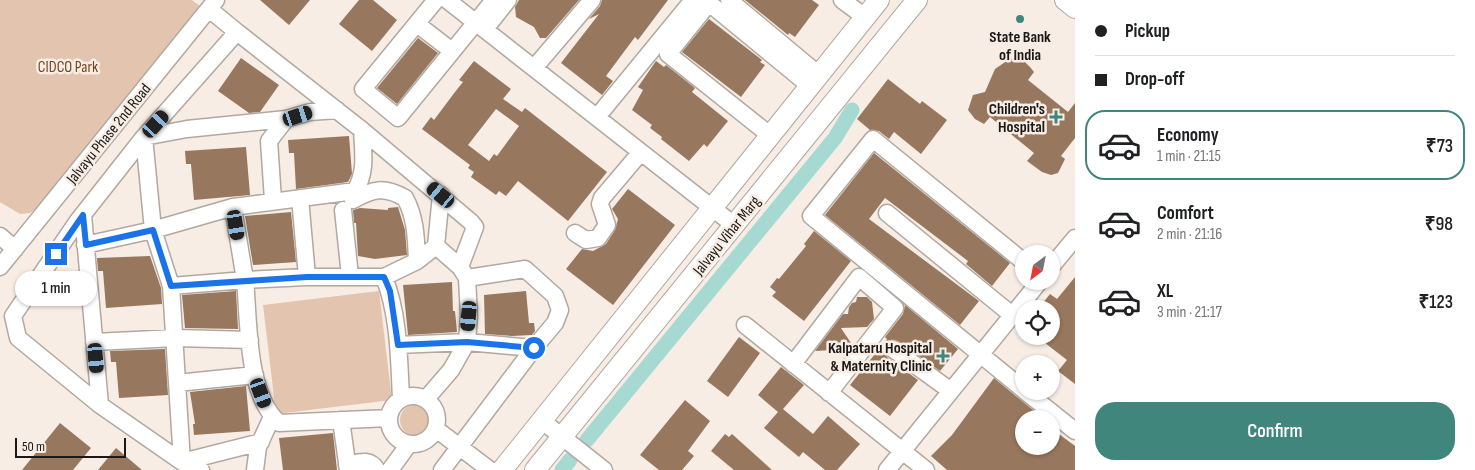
<!DOCTYPE html>
<html lang="en">
<head>
<meta charset="utf-8">
<style>
	:root { --surface:#fff; --page:#f6f6f6; --text:#202124; --muted:#757577; --line:#e0e0e0; --accent:#40867d }
	body { margin:0; font-family:"Sofia Sans Condensed",sans-serif; background:var(--page); color:var(--text); height:100vh; display:flex; flex-direction:column; font-size:19px; white-space:nowrap }
	* { box-sizing:border-box; margin:0 }
	p { font-size:16px; color:var(--muted) }
	.icon { flex:none; width:28px; height:28px; fill:none; stroke:currentColor; stroke-width:2; stroke-linecap:round; stroke-linejoin:round }
	.map { position:relative; flex:1; overflow:hidden }
	.side { display:flex; flex-direction:column; background:var(--surface); width:400px }
	.side>* { flex:none }
	.guide { display:grid; align-content:center; height:110px; padding:0 20px; background:var(--surface) }
	.needle { width:32px; rotate:212deg }
	.controls { position:absolute; left:1015px; top:245px; display:grid; gap:10px }
	.controls a { display:grid; place-items:center; width:45px; height:45px; border-radius:50%; background:var(--surface); box-shadow:0 1px 4px #0004; font-size:25px }
	.scale { position:absolute; left:15px; bottom:12px; width:111px; box-sizing:border-box; padding-left:5px; border:2px solid #1b1815; border-top:0; font-size:14px; line-height:18px; white-space:nowrap; color:#1b1815; -webkit-text-stroke:4px #f7ede5; paint-order:stroke }
	.end { position:absolute; width:22px; height:22px; margin:-11px; border:6px solid #1a73e8; background:#fff; box-shadow:0 0 0 2px #fff }
	.from { border-radius:50% }
	.bubble { position:absolute; height:35px; border-radius:18px; background:var(--surface); box-shadow:0 1px 4px #0004; font-size:16px; font-weight:600; line-height:35px; text-align:center }
	.car { position:absolute; width:15px; height:30px; margin:-15px -8px; border-radius:6px; box-shadow:0 0 4px 1px #0007; background:linear-gradient(#222 24%,#8ab4d8 0 40%,#222 0 76%,#8ab4d8 0 86%,#222 0) }
	.guide b { display:flex; align-items:center; gap:18px; height:48px; font-size:19px }
	.guide b+b { border-top:1px solid var(--line) }
	.guide i { width:12px; height:12px; background:var(--text) }
	ul { padding:0; list-style:none }
	li { display:flex; align-items:center; gap:15px; height:70px; margin:0 10px 8px; padding:0 10px; border:2px solid transparent; border-radius:20px }
	li div { flex:1 }
	li b { display:block; font-size:19px }
	li em { font-style:normal; font-weight:600 }
	li.on { border-color:var(--accent) }
	li>.icon { width:45px; height:45px; stroke-width:1.5 }
	.action { display:flex; gap:10px; margin-top:auto; padding:10px 20px }
	.action a { flex:1; height:58px; border-radius:20px; background:var(--accent); color:#fff; font-size:20px; font-weight:600; line-height:58px; text-align:center }
	main { display:flex; flex:1; min-height:0 }
	.map>svg:first-child { display:block }
</style>
</head>
<body>
<main>
<div class="map">
<svg width="1075" height="470" viewBox="0 0 1075 470">
	<rect width="100%" height="100%" fill="#f7ede5"/>
	<path fill="#e3c5af" d="M0,0H192L201,7L44,204L30,213L20,214L0,202Z
		M379,291L392,400L276,414L263,305Z
		M400 420a16 16 0 1 1 32 0a16 16 0 1 1-32 0Z"/>
	<g fill="none" stroke-linecap="round" stroke-linejoin="round">
		<path stroke="#7c9f99" stroke-width="4.5" d="M581,447L587,440"/>
		<path stroke="#a6d9d2" stroke-width="15" d="M587,440L835,138L852,110
			M562,470L570,460"/>
	</g>
	<path fill="#97775e" fill-rule="evenodd" d="M260,0H310L289,25Z
		M359,0H373L397,20L372,51L339,24Z
		M519,0H579L546,38H540L534,27L516,17L515,7Z
		M602,0H668L638,40L635,37L606,76L613,81L602,95L561,63L599,14L589,19L600,6Z
		M745,0H812L819,5L795,37L789,33L788,35Z
		M709,19L762,60L760,62L765,65L741,97L682,52Z
		M418,38L438,53L397,104L377,88Z
		M241,58L279,85L260,112L249,113L218,91Z
		M1011,58L1023,60L1030,67L1034,72L1028,80L1068,112L1075,103V138L1061,156L1065,159L1058,173L1051,175L1042,172L1027,161L1034,153L990,117L984,124L975,119L968,110L973,95L985,92L995,69Z
		M474,61L511,89L503,99L522,112L525,108L607,172L568,221L518,181L506,196L499,191L496,195L471,177L474,172L468,168L470,165L422,129L431,117L434,120L455,92L463,82L459,80ZM496,109L519,126L497,156L494,154L489,161L468,145Z
		M656,61L664,67L666,65L695,88L692,92L728,121L707,147L704,144L689,161L661,139L662,137L650,128L652,125L632,110L643,90L638,87Z
		M888,79L920,104L922,101L947,120L921,154L894,132L889,139L879,131L870,130L857,119Z
		M349,136L352,174L348,182L296,189L294,153H289L288,140Z
		M246,147L250,195L194,200L191,164H186L185,151Z
		M874,153L1010,263L992,286L966,264L968,261L885,198L869,219L979,301L960,325L825,215Z
		M628,189L675,225L613,305L566,269L582,249L593,251L606,244L615,230L618,219L612,209Z
		M398,207L405,230L407,255L375,259L358,256L356,223H354L353,210L360,208L388,210V208Z
		M291,212L296,262L253,265L245,216Z
		M814,231L851,261L804,321L772,296L776,292L770,287L777,278L779,279L806,246L804,244Z
		M150,256L161,288L162,304L106,308L103,271H98L97,258Z
		M1075,277V384L1058,371L1067,360L1036,336H1051V309H1038L1050,294L1057,299Z
		M452,282L453,311H455L457,332L408,335L403,285Z
		M236,291L238,329L185,328L182,295Z
		M526,291L529,323H534L535,331L532,335L512,336L485,334L484,295Z
		M857,297H867L872,302L874,319L867,327L841,328L853,346L850,349L815,351L843,314H848L849,307L852,303L856,302Z
		M905,305L958,349L940,371L898,341L889,340L885,343L883,348L887,357L918,380L890,416L850,385L887,339L885,337L903,314Z
		M739,337L760,353L728,397L707,381Z
		M165,349L168,395L119,398L116,362H111L110,351Z
		M781,367L804,385L783,409L813,434L828,416L860,444L837,470H825L803,452L799,457L764,428L778,412L758,395Z
		M994,378L1044,419H1024V446H1051V428L1075,446V470H947L931,456L952,435Z
		M246,386L250,431L194,435L193,424H195L190,392Z
		M685,400L710,421L688,451L694,456L682,470H659L640,455Z
		M60,423L91,448L73,470H22Z
		M333,433L337,470H283L279,438Z
		M725,434L729,437L732,434L772,470H734L711,451Z
		M116,448L142,470H98Z"/>
	<g fill="none" stroke-linecap="round" stroke-linejoin="round">
		<defs>
			<path id="minor" d="M436,0L363,89L398,118L494,0
				M447,0L734,225
				M729,0L819,75
				M842,0L865,17
				M209,9L237,32
				M417,24L452,51
				M485,29L508,0
				M534,68L592,0
				M597,117L693,0
				M771,136L668,54L709,3L810,86
				M300,198L307,277
				M273,200L269,141L286,119L310,112L337,110
				M353,200C373,189 384,186 405,198C416,218 416,239 417,261
				M343,210L350,276
				M887,213L1012,315
				M83,215L100,405
				M575,233L586,240L598,238L607,225L600,204L602,198L641,152
				M0,236L15,249
				M85,245L153,230L144,137L187,129L286,119
				M1024,262L873,139L811,216L1024,390
				M0,267L216,0
				M1051,267L1075,238
				M384,277L417,261L436,246L441,195
				M171,286L245,280L233,207
				M745,325L926,470
				M94,342L176,338L250,340
				M398,345L467,342L534,348
				M893,349L951,391
				M793,364L859,277L895,308L829,393
				M177,383L255,375
				M1025,391L1075,431
				M389 420a24 24 0 1 1 48 0a24 24 0 1 1-48 0Z
				M426,399L451,370L467,342L469,316L467,278L460,267L436,246
				M389,418L279,423C246,394 249,321 245,280L307,277H384C399,315 399,358 401,399
				M341,420L348,470
				M541,420L604,470
				M436,429L490,470
				M261,442L182,462L171,286L153,230L233,207L355,191C367,171 363,152 362,130
				M347,465C360,462 370,458 377,470
				M201,470L182,462L100,405L18,338L13,316L77,222L144,137L237,32L362,130L471,222L475,227L460,267
				M255,470L258,447L272,417
				M390,470L409,444
				M442,470L534,348L555,323L560,310L555,296L525,269L467,278
				M887,470L1040,281"/>
			<path id="major" d="M1065,0L1075,8
				M502,470L879,0
				M535,470L917,0"/>
		</defs>
		<use href="#minor" stroke="#b1a8a0" stroke-width="19"/>
		<use href="#major" stroke="#b1a8a0" stroke-width="22"/>
		<use href="#minor" stroke="#fff" stroke-width="16"/>
		<use href="#major" stroke="#fff" stroke-width="20"/>
	</g>
	<g fill="none" stroke-linecap="round" stroke-linejoin="round">
		<path stroke="#1a73e8" stroke-width="6" d="M56,254L83,215L86,245L153,230L171,286L307,277H384L390,291L398,345L467,342L534,348"/>
	</g>
	<g fill="#40867d" stroke="#f7ede5" stroke-width="2">
		<circle cx="1020" cy="19" r="5"/>
		<path d="M1053.5 109.5h5v5h5v5h-5v5h-5v-5h-5v-5h5z"/>
		<path d="M940.5 348.5h5v5h5v5h-5v5h-5v-5h-5v-5h5z"/>
	</g>
	<g text-anchor="middle" stroke-width="5" stroke-linejoin="round" paint-order="stroke">
		<g font-size="16" font-weight="bold" fill="#1b1815" stroke="#f7ede5" text-anchor="end">
			<text x="1020" y="42" text-anchor="middle">State Bank<tspan x="1020" dy="18">of India</tspan></text>
			<text x="1045" y="114">Children's<tspan x="1045" dy="18">Hospital</tspan></text>
			<text x="932" y="353">Kalpataru Hospital<tspan x="932" dy="18">&amp; Maternity Clinic</tspan></text>
		</g>
		<g font-size="16" fill="#73451b" stroke="#f7ede5">
			<text x="68" y="72">CIDCO Park</text>
		</g>
		<g font-size="16" fill="#1b1815" stroke="#f7ede5">
			<text transform="translate(108 133) rotate(-51)" y="6">Jalvayu Phase 2nd Road</text>
			<text transform="translate(726 235) rotate(-51)" y="6">Jalvayu Vihar Marg</text>
		</g>
	</g>
</svg>
<div class="controls">
<a><svg class="needle" viewBox="-14 -14 28 28"><path d="M0-13l5 13h-10z" fill="#e53935"/><path d="M0 13l5-13h-10z" fill="#757577"/></svg></a>
<a><svg class="icon" aria-label="locate" viewBox="0 0 24 24"><circle cx="12" cy="12" r="6"/><path d="M12 2v4M12 18v4M2 12h4M18 12h4"/></svg></a>
<a>+</a>
<a>−</a>
</div>
<div class="scale">50 m</div>
<i class="end from" style="left:534px;top:348px"></i>
<i class="end" style="left:56px;top:254px"></i>
<div class="bubble" style="left:15px;top:271px;width:82px">1 min</div>
<i class="car" style="left:298px;top:116px;rotate:72deg"></i>
<i class="car" style="left:156px;top:124px;rotate:42deg"></i>
<i class="car" style="left:441px;top:195px;rotate:310deg"></i>
<i class="car" style="left:236px;top:225px;rotate:171deg"></i>
<i class="car" style="left:469px;top:316px;rotate:185deg"></i>
<i class="car" style="left:96px;top:358px;rotate:175deg"></i>
<i class="car" style="left:261px;top:393px;rotate:160deg"></i>
</div>
<section class="side">
<div class="guide">
<b><i class="from"></i>Pickup</b>
<b><i></i>Drop-off</b>
</div>
<ul>
<li class="on"><svg class="icon" aria-label="car" viewBox="0 0 24 24"><path d="M5 17H2v-5l4-1 3-4h7l3 4 3 1v5h-3M9 17h6M6 11h13"/><circle cx="7" cy="17" r="2"/><circle cx="17" cy="17" r="2"/></svg><div><b>Economy</b><p>1 min · 21:15</p></div><em>₹73</em></li>
<li><svg class="icon" aria-label="car" viewBox="0 0 24 24"><path d="M5 17H2v-5l4-1 3-4h7l3 4 3 1v5h-3M9 17h6M6 11h13"/><circle cx="7" cy="17" r="2"/><circle cx="17" cy="17" r="2"/></svg><div><b>Comfort</b><p>2 min · 21:16</p></div><em>₹98</em></li>
<li><svg class="icon" aria-label="car" viewBox="0 0 24 24"><path d="M5 17H2v-5l4-1 3-4h7l3 4 3 1v5h-3M9 17h6M6 11h13"/><circle cx="7" cy="17" r="2"/><circle cx="17" cy="17" r="2"/></svg><div><b>XL</b><p>3 min · 21:17</p></div><em>₹123</em></li>
</ul>
<div class="action"><a>Confirm</a></div>
</section>
</main>
</body>
</html>
